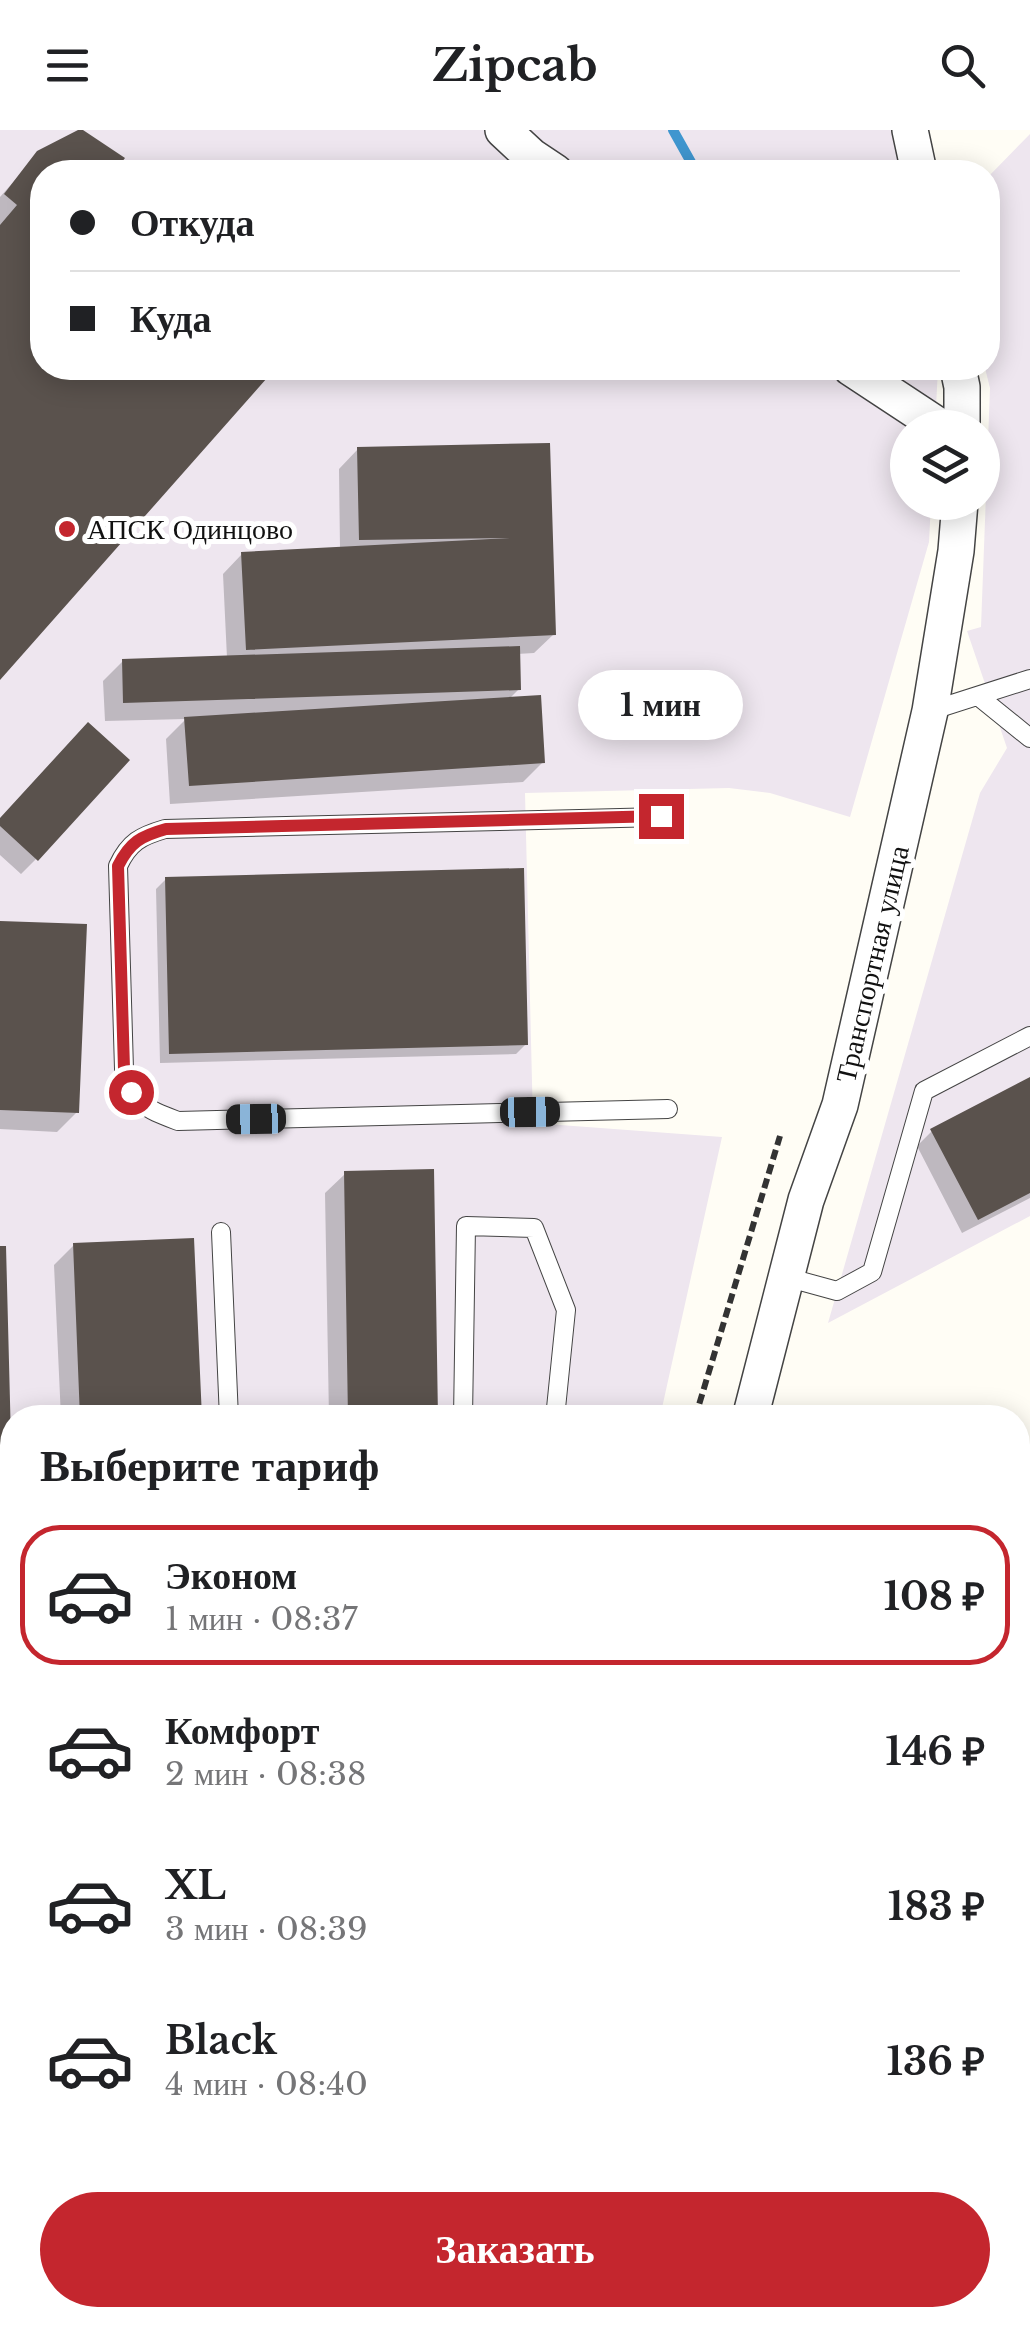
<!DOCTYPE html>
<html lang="ru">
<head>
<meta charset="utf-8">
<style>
	:root { --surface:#fff; --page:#f6f6f6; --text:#202124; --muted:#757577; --line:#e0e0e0; --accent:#c4262e }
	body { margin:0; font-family:"Libre Baskerville",serif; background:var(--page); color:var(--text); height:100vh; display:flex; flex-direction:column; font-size:38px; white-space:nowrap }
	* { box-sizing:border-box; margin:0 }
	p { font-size:32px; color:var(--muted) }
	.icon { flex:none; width:55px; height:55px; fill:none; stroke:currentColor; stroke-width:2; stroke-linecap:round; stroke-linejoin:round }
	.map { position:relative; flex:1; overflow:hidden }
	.side { position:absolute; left:0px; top:1275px; width:1030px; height:922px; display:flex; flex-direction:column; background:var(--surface); border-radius:40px 40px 0 0; box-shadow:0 5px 25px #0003 }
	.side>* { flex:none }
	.hud { position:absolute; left:30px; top:30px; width:970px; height:220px; border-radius:40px; box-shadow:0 5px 25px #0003; display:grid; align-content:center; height:220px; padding:0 40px; background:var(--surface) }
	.fabs { position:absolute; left:890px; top:280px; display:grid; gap:20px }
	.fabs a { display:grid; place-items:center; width:110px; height:110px; border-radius:50%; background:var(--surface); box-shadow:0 5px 25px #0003; font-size:50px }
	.end { position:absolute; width:45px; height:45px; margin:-22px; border:12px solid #c4262e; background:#fff; box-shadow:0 0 0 5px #fff }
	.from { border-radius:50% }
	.bubble { position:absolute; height:70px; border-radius:35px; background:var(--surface); box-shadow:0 5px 25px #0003; font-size:32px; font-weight:700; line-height:70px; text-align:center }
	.car { position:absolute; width:30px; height:60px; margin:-30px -15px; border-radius:12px; box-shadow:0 0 8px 2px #0007; background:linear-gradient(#222 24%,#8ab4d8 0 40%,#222 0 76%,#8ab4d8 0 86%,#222 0) }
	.hud b { display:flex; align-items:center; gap:35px; height:95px; font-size:38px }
	.hud b+b { border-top:2px solid var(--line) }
	.hud i { width:25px; height:25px; background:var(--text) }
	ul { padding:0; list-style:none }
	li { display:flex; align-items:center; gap:30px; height:140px; margin:0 20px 15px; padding:0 20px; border:5px solid transparent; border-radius:40px }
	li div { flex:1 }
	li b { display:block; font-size:38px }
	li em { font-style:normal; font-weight:700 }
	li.on { border-color:var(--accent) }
	li>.icon { width:90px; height:90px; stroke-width:1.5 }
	h2 { padding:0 40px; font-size:45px; line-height:120px }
	.cta { display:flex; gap:20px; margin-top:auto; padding:20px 40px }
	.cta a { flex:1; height:115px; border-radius:60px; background:var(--accent); color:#fff; font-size:40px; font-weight:700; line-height:115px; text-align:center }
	header { display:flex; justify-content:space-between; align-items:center; height:130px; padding:0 40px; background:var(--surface); font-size:45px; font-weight:700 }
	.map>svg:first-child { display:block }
</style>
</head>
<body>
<header><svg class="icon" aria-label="menu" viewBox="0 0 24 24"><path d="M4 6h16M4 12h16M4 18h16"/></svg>Zipcab<svg class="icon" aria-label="search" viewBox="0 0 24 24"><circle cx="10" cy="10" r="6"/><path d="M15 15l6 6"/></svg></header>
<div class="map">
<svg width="1030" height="2197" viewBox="0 0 1030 2197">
	<rect width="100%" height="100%" fill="#fffdf5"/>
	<path fill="#eee6ef" d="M0,0H891L900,42H42V238H938L935,297L908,298V372L931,373L929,412L850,687L770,663L729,658L525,663L533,993L722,1007L660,1287L12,1288V2185H443L439,2197H0Z
		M1030,4V1086L828,1193L980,663L1007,618L967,501L981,497L990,258L985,238L988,47Z
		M1018,1457L1030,1467V2197H834L816,2185H1018Z"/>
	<path fill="#d5ebbd" d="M567,2185H660L655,2197H572Z
		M736,2185H783L801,2197H743Z"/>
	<path fill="#0003" d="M39,23L122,29L110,42H42V238H251L263,248L0,547V67Z
		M547,315L554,504L534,523L517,524L519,559L508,570L543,632L523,652L170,674L166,609L186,589L105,591L103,551L123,531L227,528L223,444L242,424L340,419L339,339L358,319Z
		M0,690L36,729L21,744L0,725Z
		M166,749L526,914L516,924L160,933L156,759Z
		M0,793L77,982L57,1002L0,999Z
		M1030,950V1068L962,1103L917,1016L932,1001Z
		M345,1044L435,1288H329L325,1063Z
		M74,1115L199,1288H61L54,1135Z
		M12,1514V2185H203V2197H0V1515Z
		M1030,1615V2171L1009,2197H979L962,2185H1018V1632Z"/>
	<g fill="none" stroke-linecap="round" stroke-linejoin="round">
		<path stroke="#3f96cf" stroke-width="10" d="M673,0L692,34L706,42"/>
	</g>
	<path fill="#5a524d" d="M78,0H83L125,28L114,42H42V238H255L267,248L0,550V95L17,75L4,64L37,21Z
		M550,313L556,505L246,520L241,422L510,408L359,410L357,317Z
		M520,516L521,560L123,573L122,529Z
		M541,565L545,633L189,656L184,587Z
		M88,592L130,630L38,731L0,696V688Z
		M524,738L528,915L169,924L165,747Z
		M0,791L87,794L79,983L0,980Z
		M1030,947V1063L978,1090L930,999Z
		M434,1039L438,1288H348L344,1041Z
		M194,1108L202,1288H80L73,1113Z
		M0,1116H6L12,1349V1381H0Z
		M0,1512H12V2185H206V2197H0Z
		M1030,1618V2175L1018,2192L1008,2185H1018V1635Z"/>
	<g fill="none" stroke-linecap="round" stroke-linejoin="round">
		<defs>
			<path id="service" d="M978,566L1030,608
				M930,581L1030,549
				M661,687L165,699C141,706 129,712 118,736L124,939C135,975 144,978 178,991L668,979
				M221,1102L229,1288
				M786,1147L837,1161L872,1142L924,961L1030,906
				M463,1288L466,1096L534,1098L566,1180L555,1288
				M0,1460H12
				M1018,1523L1030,1504
				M249,2185V2197
				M936,2185L953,2197"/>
			<path id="minor" d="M503,0L531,26L555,42
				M910,0L919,42
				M851,238L942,298
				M958,238L962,257V298
				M750,1288L806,1070L840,975L930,581L956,421L960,372"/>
			<path id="tertiary" d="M694,2185L701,2197
				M534,2197L539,2185"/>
		</defs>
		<use href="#service" stroke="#444" stroke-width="20"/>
		<use href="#minor" stroke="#444" stroke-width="38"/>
		<use href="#tertiary" stroke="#444" stroke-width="45"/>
		<path stroke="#333" stroke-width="6" stroke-dasharray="10 5" stroke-linecap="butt" d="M695,1288L780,1006"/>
		<use href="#service" stroke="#fff" stroke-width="18"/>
		<use href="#minor" stroke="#fff" stroke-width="35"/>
		<use href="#tertiary" stroke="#fff" stroke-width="42"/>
	</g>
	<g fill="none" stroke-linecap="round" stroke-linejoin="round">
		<path stroke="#c4262e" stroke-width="12" d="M131,962L124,939L118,736C130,712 141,706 166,699L661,686"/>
	</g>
	<circle fill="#c4262e" stroke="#fff" stroke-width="4" cx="67" cy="399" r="10"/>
	<g text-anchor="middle" stroke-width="10" stroke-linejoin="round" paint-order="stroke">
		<g font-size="28" fill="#111" stroke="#fff" text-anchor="start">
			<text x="87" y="409">АПСК Одинцово</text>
		</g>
		<g font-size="28" fill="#111" stroke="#fff">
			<text transform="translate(872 834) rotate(-77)" y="10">Транспортная улица</text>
		</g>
	</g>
</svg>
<div class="fabs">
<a><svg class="icon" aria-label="layers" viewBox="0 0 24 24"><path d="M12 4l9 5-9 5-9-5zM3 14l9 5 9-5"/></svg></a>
</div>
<i class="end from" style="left:131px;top:962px"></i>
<i class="end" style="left:661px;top:686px"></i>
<div class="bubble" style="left:578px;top:540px;width:165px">1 мин</div>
<i class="car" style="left:530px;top:982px;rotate:89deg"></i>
<i class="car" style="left:256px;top:989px;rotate:269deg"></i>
<div class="hud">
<b><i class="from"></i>Откуда</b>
<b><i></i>Куда</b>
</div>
<section class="side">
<h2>Выберите тариф</h2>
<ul>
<li class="on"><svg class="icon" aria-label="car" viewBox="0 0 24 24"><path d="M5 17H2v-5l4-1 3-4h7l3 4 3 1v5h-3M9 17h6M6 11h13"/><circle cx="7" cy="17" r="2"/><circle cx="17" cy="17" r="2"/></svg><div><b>Эконом</b><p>1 мин · 08:37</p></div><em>108 ₽</em></li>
<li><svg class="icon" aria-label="car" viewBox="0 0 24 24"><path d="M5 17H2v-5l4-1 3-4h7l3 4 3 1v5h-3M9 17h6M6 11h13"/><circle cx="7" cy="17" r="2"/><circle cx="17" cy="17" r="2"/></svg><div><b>Комфорт</b><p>2 мин · 08:38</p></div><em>146 ₽</em></li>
<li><svg class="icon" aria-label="car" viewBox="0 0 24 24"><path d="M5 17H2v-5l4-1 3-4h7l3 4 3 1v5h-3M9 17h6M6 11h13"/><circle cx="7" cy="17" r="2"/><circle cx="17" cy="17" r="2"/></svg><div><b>XL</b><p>3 мин · 08:39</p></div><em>183 ₽</em></li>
<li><svg class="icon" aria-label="car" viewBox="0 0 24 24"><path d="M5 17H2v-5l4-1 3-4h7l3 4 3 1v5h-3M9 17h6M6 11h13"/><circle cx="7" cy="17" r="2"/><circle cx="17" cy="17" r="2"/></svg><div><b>Black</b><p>4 мин · 08:40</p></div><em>136 ₽</em></li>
</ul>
<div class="cta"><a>Заказать</a></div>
</section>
</div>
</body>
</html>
